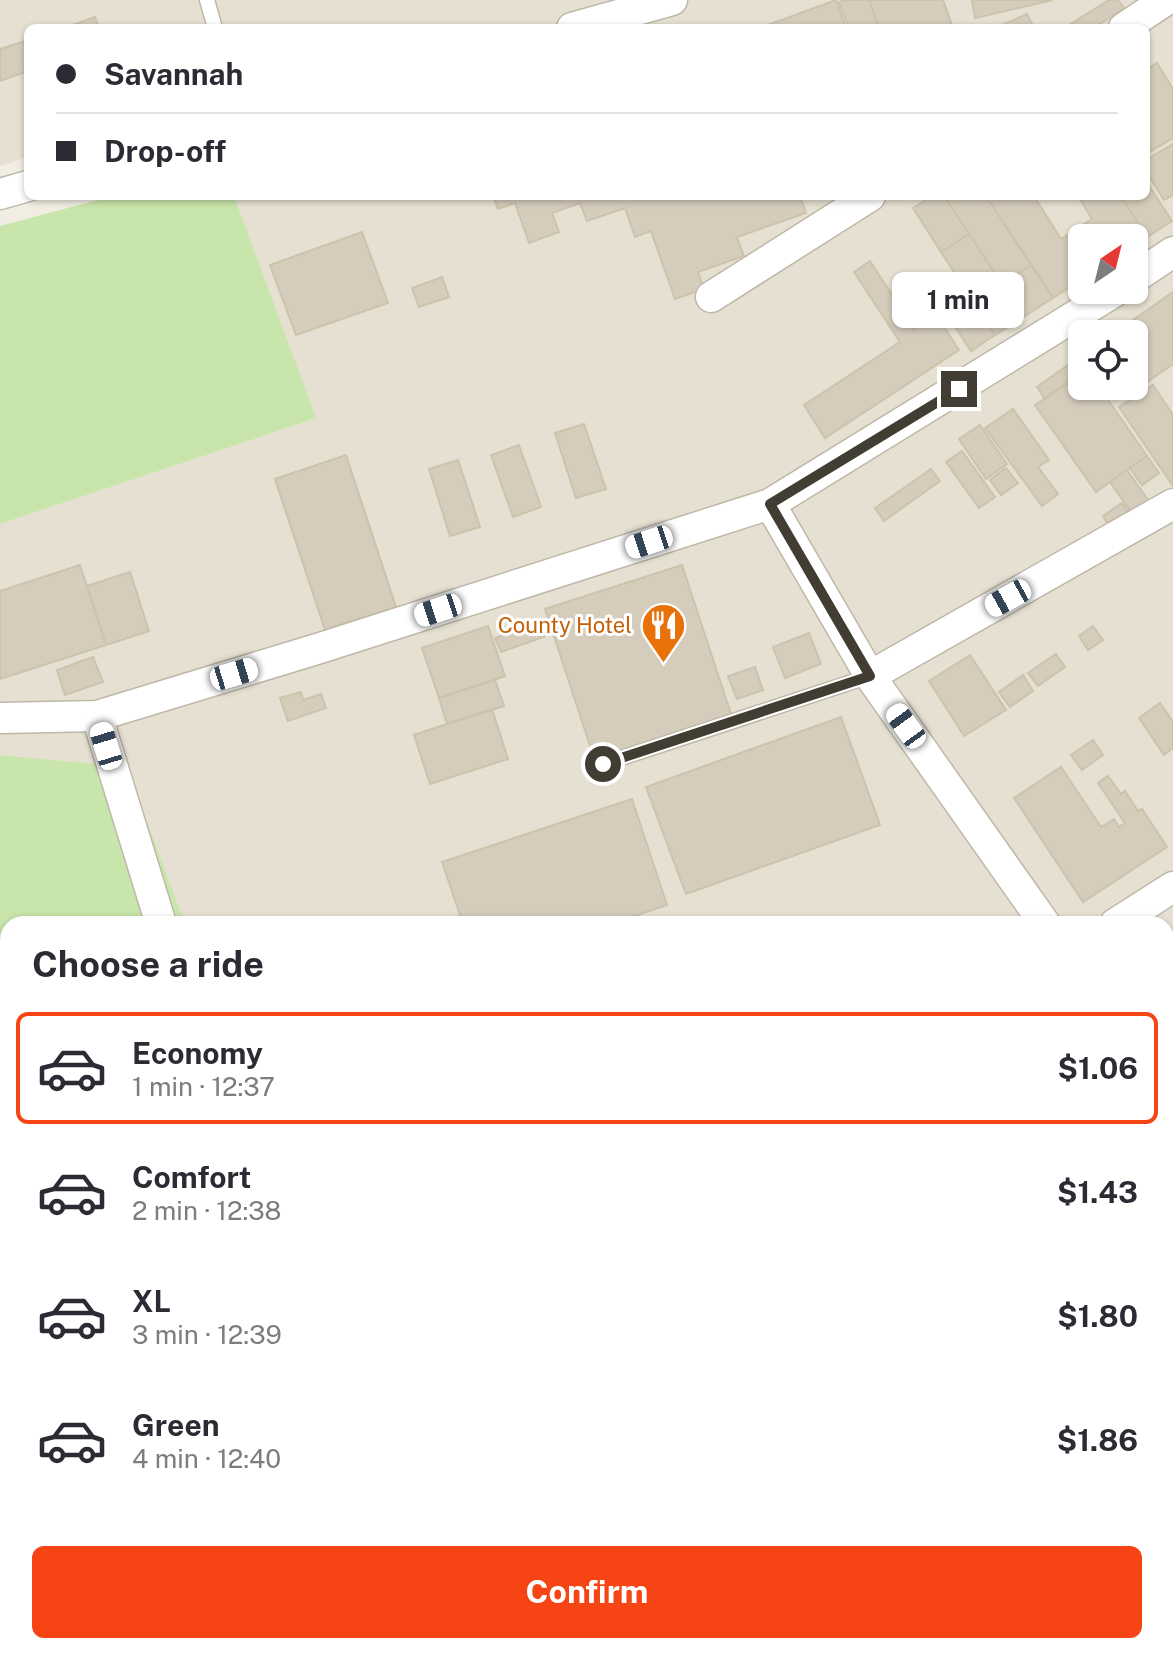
<!DOCTYPE html>
<html lang="en">
<head>
<meta charset="utf-8">
<style>
	:root { --surface:#fff; --page:#f2f2f3; --text:#2b2b33; --muted:#7c7c81; --line:#e1e1e2; --accent:#f64415 }
	body { margin:0; font-family:"Public Sans",sans-serif; background:var(--page); color:var(--text); height:100vh; display:flex; flex-direction:column; font-size:30px; white-space:nowrap }
	* { box-sizing:border-box; margin:0 }
	p { font-size:26px; color:var(--muted) }
	.icon { flex:none; width:44px; height:44px; fill:none; stroke:currentColor; stroke-width:2; stroke-linecap:round; stroke-linejoin:round }
	.map { position:relative; flex:1; overflow:hidden }
	.drawer { position:absolute; left:0px; top:916px; width:1174px; height:738px; display:flex; flex-direction:column; background:var(--surface); border-radius:24px 24px 0 0; box-shadow:0 2px 6px #0004 }
	.drawer>* { flex:none }
	.guide { position:absolute; left:24px; top:24px; width:1126px; height:176px; border-radius:12px; box-shadow:0 2px 6px #0004; display:grid; align-content:center; height:176px; padding:0 32px; background:var(--surface) }
	.needle { width:52px; rotate:35deg }
	.buttons { position:absolute; left:1068px; top:224px; display:grid; gap:16px }
	.buttons a { display:grid; place-items:center; width:80px; height:80px; border-radius:12px; background:var(--surface); box-shadow:0 2px 6px #0004; font-size:40px }
	.end { position:absolute; width:36px; height:36px; margin:-18px; border:10px solid #423d33; background:#fff; box-shadow:0 0 0 4px #fff }
	.from { border-radius:50% }
	.bubble { position:absolute; height:56px; border-radius:12px; background:var(--surface); box-shadow:0 2px 6px #0004; font-size:26px; font-weight:700; line-height:56px; text-align:center }
	.car { position:absolute; width:24px; height:48px; margin:-24px -12px; border-radius:10px; box-shadow:0 0 6px 2px #0007; background:linear-gradient(#fff 24%,#345 0 40%,#fff 0 76%,#345 0 86%,#fff 0) }
	.guide b { display:flex; align-items:center; gap:28px; height:76px; font-size:30px }
	.guide b+b { border-top:2px solid var(--line) }
	.guide i { width:20px; height:20px; background:var(--text) }
	ul { padding:0; list-style:none }
	li { display:flex; align-items:center; gap:24px; height:112px; margin:0 16px 12px; padding:0 16px; border:4px solid transparent; border-radius:12px }
	li div { flex:1 }
	li b { display:block; font-size:30px }
	li em { font-style:normal; font-weight:700 }
	li.on { border-color:var(--accent) }
	li>.icon { width:72px; height:72px; stroke-width:1.5 }
	h2 { padding:0 32px; font-size:36px; line-height:96px }
	.action { display:flex; gap:16px; margin-top:auto; padding:16px 32px }
	.action a { flex:1; height:92px; border-radius:12px; background:var(--accent); color:#fff; font-size:32px; font-weight:700; line-height:92px; text-align:center }
	.map>svg:first-child { display:block }
</style>
</head>
<body>
<div class="map">
<svg width="1173" height="1653" viewBox="0 0 1173 1653">
	<rect width="100%" height="100%" fill="#f1ede2"/>
	<path fill="#e5e0d1" fill-rule="evenodd" d="M0,0H1173V1357L1166,1360V924H185L127,767L0,755V524L315,418L234,196H1146V28H28V157L0,166ZM1082,238H1134V290H1082ZM1082,334H1134V386H1082Z
		M1166,1579L1173,1599V1653H1127L1125,1646H1166Z"/>
	<path fill="#e3ded8" d="M1173,1357V1599L1166,1579V1360Z"/>
	<path fill="#c8e5ab" d="M113,196H234L316,418L0,524V226Z
		M0,755L127,767L185,924H8V1646H1125L1127,1653H0Z"/>
	<path fill="#d5ccbb" stroke="#cdc2ac" stroke-width="2" d="M836,0L846,28L762,27Z
		M844,0H869L879,28H849L839,2Z
		M869,0H943L953,28H879Z
		M972,0H1053L975,18Z
		M1109,0H1118L1124,8L1094,28H1071L1069,25Z
		M1027,14L1034,28H1001L1000,26Z
		M95,17L99,28H64Z
		M28,40V71L0,81V49Z
		M1157,63L1173,89V138L1146,154V98L1148,96L1146,70Z
		M1173,144V195L1164,200L1146,171V160Z
		M1146,181L1172,221L1147,237L1121,196H1146Z
		M493,196H800L806,213L737,237L744,256L698,272L704,289L675,299L651,231L635,237L625,208L587,221L580,203L552,213L559,232L529,243L515,203L498,209Z
		M932,196H944L969,234L941,252L913,208Z
		M944,196H986L1031,265L1002,284Z
		M986,196H1034L1061,239L1092,219L1078,196H1121L1147,237L1134,246V238H1082V279L1053,298Z
		M362,232L388,303L296,335L270,265Z
		M969,234L1023,317L995,335L941,252Z
		M870,261L914,329L936,315L959,350L825,438L804,405L900,342L854,272Z
		M1031,265L1053,298L1023,317L1002,284Z
		M442,277L449,297L419,307L412,288Z
		M965,289L995,335L971,351L940,304Z
		M1173,292V364L1124,398L1116,386H1134V334H1113Z
		M1082,355V373L1045,399L1037,387Z
		M1082,373V386H1115L1104,394L1147,456L1096,492L1035,405Z
		M1153,385L1173,415V486L1119,407Z
		M1013,409L1049,460L1038,467L1058,494L1042,506L985,428Z
		M584,424L606,489L576,498L555,433Z
		M980,425L1007,464L986,479L959,439Z
		M519,445L541,507L513,517L491,455Z
		M962,451L995,497L979,508L946,462Z
		M346,455L396,607L325,630L275,479Z
		M1147,456L1159,473L1142,485L1130,468Z
		M458,460L480,527L450,536L429,469Z
		M1006,468L1018,483L1001,495L990,480Z
		M931,469L940,481L884,521L875,508Z
		M1127,470L1148,500L1131,512L1110,482Z
		M1122,503L1132,518L1112,531L1103,516Z
		M80,565L106,645L0,679V591Z
		M682,565L732,717L595,761L545,609Z
		M130,572L149,631L106,645L87,586Z
		M539,622L544,637L501,652L495,638Z
		M488,626L505,676L439,698L422,648Z
		M1093,626L1103,640L1088,650L1079,636Z
		M809,633L821,664L785,678L773,647Z
		M1056,654L1065,667L1038,686L1028,673Z
		M970,655L1006,710L964,736L929,681Z
		M93,657L103,682L65,695L57,670Z
		M755,667L763,690L737,699L728,676Z
		M1023,675L1033,691L1010,707L999,692Z
		M495,680L504,706L447,724L439,698Z
		M301,692L303,700L321,694L326,708L288,721L280,698Z
		M1160,703L1173,722V748L1164,755L1139,718Z
		M492,709L508,759L430,784L414,735Z
		M841,717L880,825L686,894L646,787Z
		M1093,740L1103,755L1082,770L1071,755Z
		M1061,767L1101,827L1114,819L1119,827L1125,823L1098,783L1108,776L1121,794L1125,791L1138,811L1142,809L1167,847L1083,902L1014,798Z
		M632,799L667,905L611,924H463L442,862Z"/>
	<g fill="none" stroke-linecap="round" stroke-linejoin="round">
		<defs>
			<path id="lane" d="M207,0L215,28
				M603,764L870,676
				M1166,1244L1173,1262
				M1166,1410L1173,1408
				M1166,1504L1173,1523"/>
			<path id="street" d="M572,28L672,0
				M1124,28L1166,0
				M0,194L28,186
				M1134,278L1173,252
				M711,297L870,196
				M770,504L870,676L1045,924
				M870,676L1173,504
				M97,716L161,924
				M0,718L97,716L317,649L770,504L1117,290
				M1115,924L1173,887
				M1166,1028L1173,1031
				M394,1646L396,1653"/>
		</defs>
		<use href="#lane" stroke="#bfb8a8" stroke-width="17"/>
		<use href="#street" stroke="#bfb8a8" stroke-width="33"/>
		<use href="#lane" stroke="#fff" stroke-width="14"/>
		<use href="#street" stroke="#fff" stroke-width="30"/>
	</g>
	<g fill="none" stroke-linecap="round" stroke-linejoin="round">
		<path stroke="#423d33" stroke-width="10" d="M603,764L870,676L770,504L959,389"/>
	</g>
	<defs>
		<symbol id="restaurant-pin" viewBox="-11 -11 22 30"><path d="M0 17L-7.5 6A9.5 9.5 0 1 1 7.5 6Z" fill="#e8710a" stroke="#fff"/><path d="M-5-6h1v4h1v-4h1v4h1v-4h1v5L-1.5 .5V6h-2V.5L-5-1ZM5-6V6H3V1.5H1.5Q1.5-4 5-6Z" fill="#fff"/></symbol>
	</defs>
	<g fill-rule="evenodd">
		<use href="#restaurant-pin" x="638" y="600" width="51" height="69"/>
	</g>
	<g text-anchor="middle" stroke-width="6" stroke-linejoin="round" paint-order="stroke">
		<g font-size="22" fill="#c56008" stroke="#fff" text-anchor="end">
			<text x="632" y="633">County Hotel</text>
		</g>
	</g>
</svg>
<div class="buttons">
<a><svg class="needle" viewBox="-14 -14 28 28"><path d="M0-13l5 13h-10z" fill="#e53935"/><path d="M0 13l5-13h-10z" fill="#7c7c81"/></svg></a>
<a><svg class="icon" aria-label="locate" viewBox="0 0 24 24"><circle cx="12" cy="12" r="6"/><path d="M12 2v4M12 18v4M2 12h4M18 12h4"/></svg></a>
</div>
<i class="end from" style="left:603px;top:764px"></i>
<i class="end" style="left:959px;top:389px"></i>
<div class="bubble" style="left:892px;top:272px;width:132px">1 min</div>
<i class="car" style="left:649px;top:542px;rotate:252deg"></i>
<i class="car" style="left:1008px;top:598px;rotate:241deg"></i>
<i class="car" style="left:438px;top:610px;rotate:252deg"></i>
<i class="car" style="left:234px;top:674px;rotate:73deg"></i>
<i class="car" style="left:906px;top:726px;rotate:324deg"></i>
<i class="car" style="left:106px;top:746px;rotate:343deg"></i>
<div class="guide">
<b><i class="from"></i>Savannah</b>
<b><i></i>Drop-off</b>
</div>
<section class="drawer">
<h2>Choose a ride</h2>
<ul>
<li class="on"><svg class="icon" aria-label="car" viewBox="0 0 24 24"><path d="M5 17H2v-5l4-1 3-4h7l3 4 3 1v5h-3M9 17h6M6 11h13"/><circle cx="7" cy="17" r="2"/><circle cx="17" cy="17" r="2"/></svg><div><b>Economy</b><p>1 min · 12:37</p></div><em>$1.06</em></li>
<li><svg class="icon" aria-label="car" viewBox="0 0 24 24"><path d="M5 17H2v-5l4-1 3-4h7l3 4 3 1v5h-3M9 17h6M6 11h13"/><circle cx="7" cy="17" r="2"/><circle cx="17" cy="17" r="2"/></svg><div><b>Comfort</b><p>2 min · 12:38</p></div><em>$1.43</em></li>
<li><svg class="icon" aria-label="car" viewBox="0 0 24 24"><path d="M5 17H2v-5l4-1 3-4h7l3 4 3 1v5h-3M9 17h6M6 11h13"/><circle cx="7" cy="17" r="2"/><circle cx="17" cy="17" r="2"/></svg><div><b>XL</b><p>3 min · 12:39</p></div><em>$1.80</em></li>
<li><svg class="icon" aria-label="car" viewBox="0 0 24 24"><path d="M5 17H2v-5l4-1 3-4h7l3 4 3 1v5h-3M9 17h6M6 11h13"/><circle cx="7" cy="17" r="2"/><circle cx="17" cy="17" r="2"/></svg><div><b>Green</b><p>4 min · 12:40</p></div><em>$1.86</em></li>
</ul>
<div class="action"><a>Confirm</a></div>
</section>
</div>
</body>
</html>
